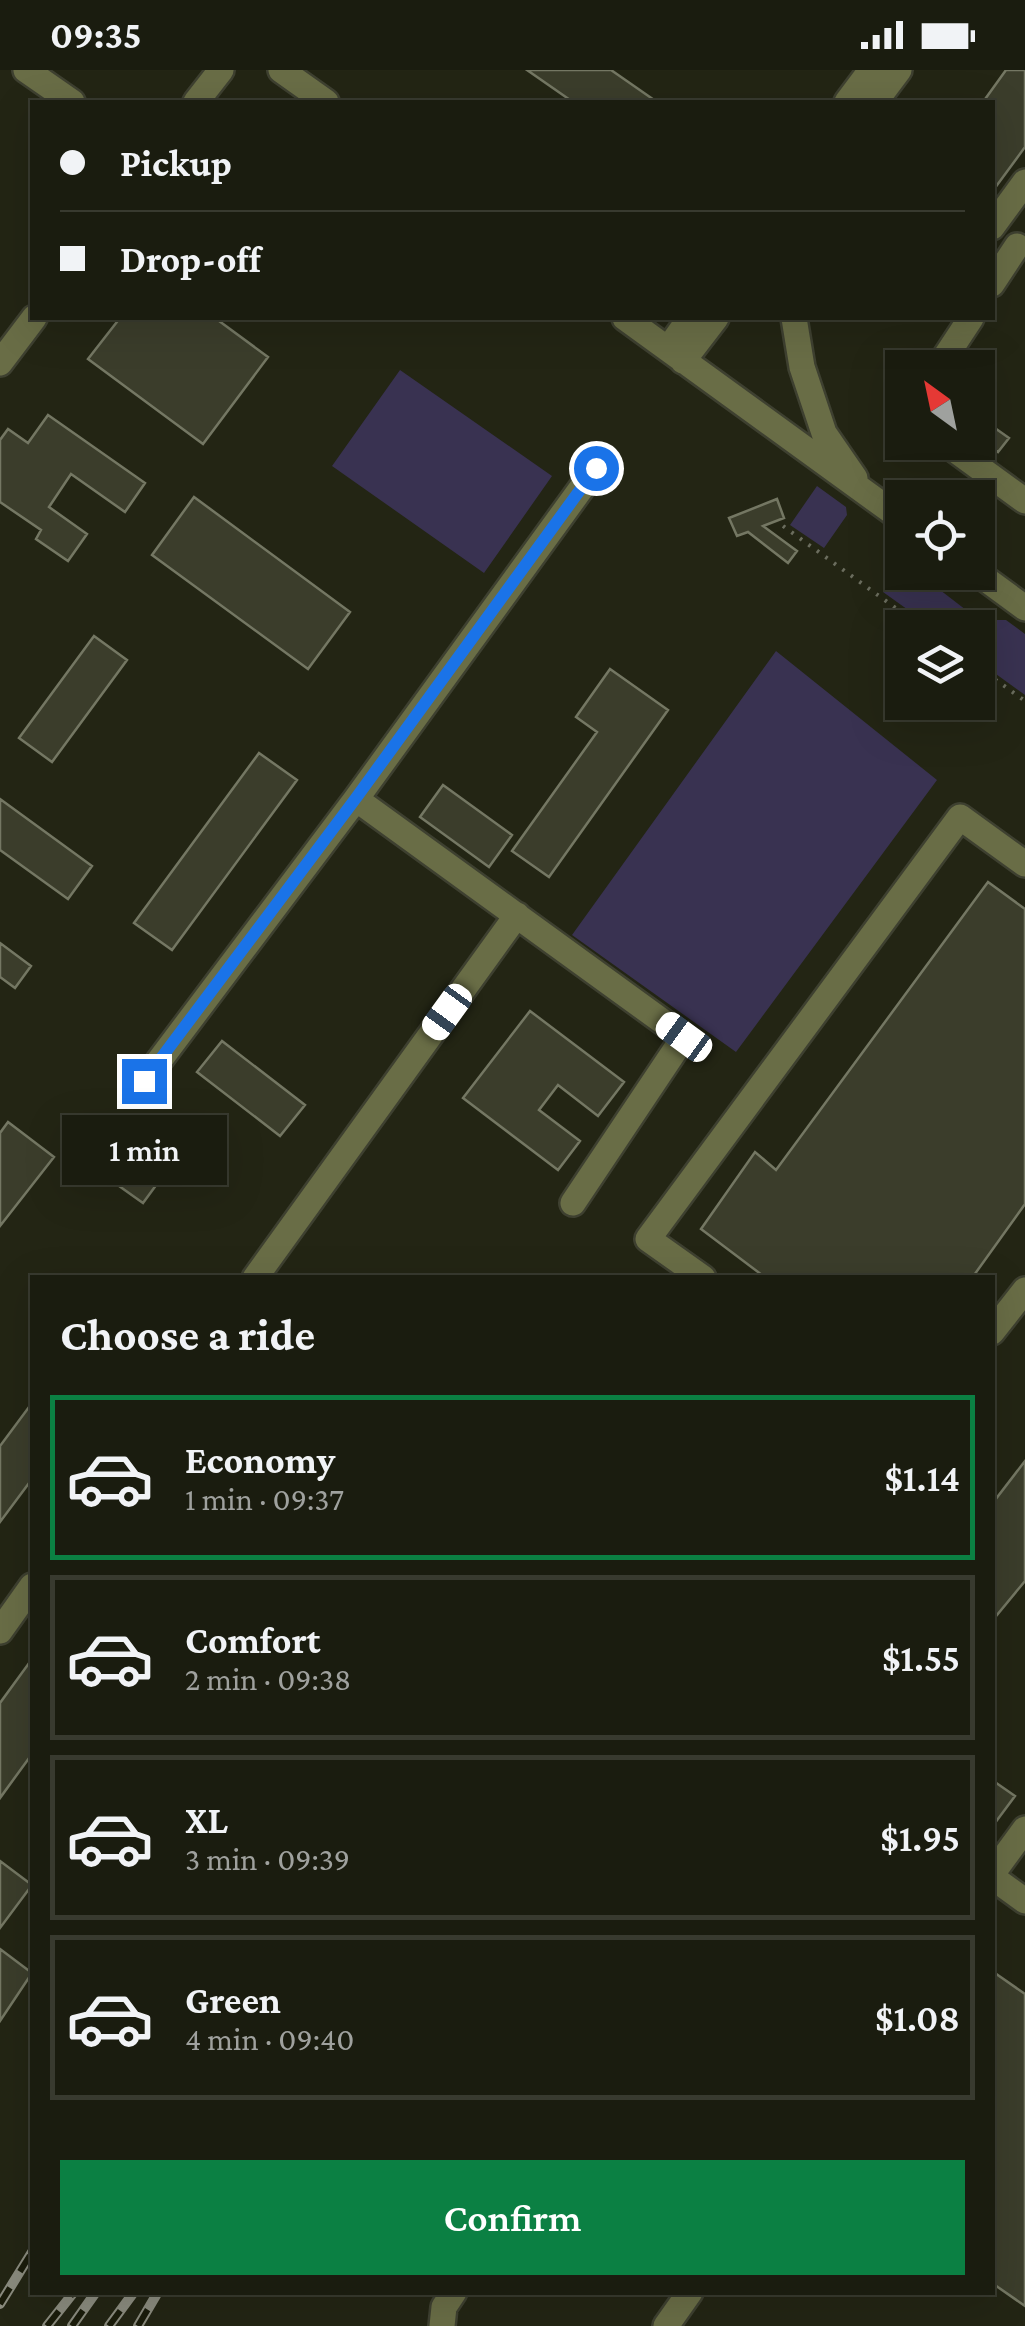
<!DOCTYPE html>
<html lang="en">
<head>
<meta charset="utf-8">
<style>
	:root { --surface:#1a1c0f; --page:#232518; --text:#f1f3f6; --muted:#9fa19e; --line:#383a2f; --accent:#0b8043 }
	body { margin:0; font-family:"Crimson Pro",serif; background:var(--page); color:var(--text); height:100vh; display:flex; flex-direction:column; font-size:38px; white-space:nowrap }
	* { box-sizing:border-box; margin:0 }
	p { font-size:32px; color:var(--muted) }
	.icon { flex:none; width:55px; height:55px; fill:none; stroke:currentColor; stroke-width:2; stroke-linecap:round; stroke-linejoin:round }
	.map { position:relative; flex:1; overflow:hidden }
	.drawer { position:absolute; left:30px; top:1205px; width:965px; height:1020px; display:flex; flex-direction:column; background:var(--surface); border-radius:0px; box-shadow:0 10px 40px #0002,0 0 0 2px var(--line) }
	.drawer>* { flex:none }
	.guide { position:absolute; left:30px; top:30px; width:965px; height:220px; border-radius:0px; box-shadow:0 10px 40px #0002,0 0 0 2px var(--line); display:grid; align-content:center; height:220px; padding:0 30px; background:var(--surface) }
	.needle { width:65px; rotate:327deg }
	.tools { position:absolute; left:885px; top:280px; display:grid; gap:20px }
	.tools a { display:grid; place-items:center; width:110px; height:110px; border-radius:0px; background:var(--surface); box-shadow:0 10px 40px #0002,0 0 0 2px var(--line); font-size:50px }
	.end { position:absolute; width:45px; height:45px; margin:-22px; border:12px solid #1a73e8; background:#fff; box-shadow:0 0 0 5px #fff }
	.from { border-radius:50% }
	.bubble { position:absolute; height:70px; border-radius:0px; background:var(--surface); box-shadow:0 10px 40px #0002,0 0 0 2px var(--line); font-size:32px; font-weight:600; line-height:70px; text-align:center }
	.car { position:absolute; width:30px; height:60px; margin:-30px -15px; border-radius:12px; box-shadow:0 0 8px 2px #0007; background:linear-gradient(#fff 24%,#345 0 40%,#fff 0 76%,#345 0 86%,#fff 0) }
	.guide b { display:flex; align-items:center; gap:35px; height:95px; font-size:38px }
	.guide b+b { border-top:2px solid var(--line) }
	.guide i { width:25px; height:25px; background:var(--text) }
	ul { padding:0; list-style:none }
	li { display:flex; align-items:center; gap:30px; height:165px; margin:0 20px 15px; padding:0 10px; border:5px solid var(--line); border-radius:0px }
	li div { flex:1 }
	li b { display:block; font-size:38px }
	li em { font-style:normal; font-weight:600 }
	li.current { border-color:var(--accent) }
	li>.icon { width:90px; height:90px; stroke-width:1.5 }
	h2 { padding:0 30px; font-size:45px; line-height:120px }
	.cta { display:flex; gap:20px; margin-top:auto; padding:20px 30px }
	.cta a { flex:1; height:115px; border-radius:0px; background:var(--accent); color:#fff; font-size:40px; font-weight:600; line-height:115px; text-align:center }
	.status { display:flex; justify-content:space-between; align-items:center; height:70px; padding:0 50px; background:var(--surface); direction:ltr }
	.status svg { height:28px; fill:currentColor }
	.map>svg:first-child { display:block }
</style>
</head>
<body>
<div class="status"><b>09:35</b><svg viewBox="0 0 49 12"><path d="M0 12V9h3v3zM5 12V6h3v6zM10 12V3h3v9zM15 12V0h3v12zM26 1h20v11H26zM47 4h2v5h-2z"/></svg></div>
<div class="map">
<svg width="1025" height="2256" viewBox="0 0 1025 2256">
	<rect width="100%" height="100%" fill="#232514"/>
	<path fill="#393251" d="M400,300L552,406L484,503L332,396Z
		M817,416L846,437L847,445L824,478L790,455Z
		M902,496V502L918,503L979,550H1006L1025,564V625L978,591V558L932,557L883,522Z
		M776,581L937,710L736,982L572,865Z"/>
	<path fill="#3b3d2b" stroke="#747763" stroke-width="2.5" d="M527,0H611L657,32H573Z
		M1006,0H1025V77L992,122V32H983Z
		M120,248H215L268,287L203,374L88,289Z
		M48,345L145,413L125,442L71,404L49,437L87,464L68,491L36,469L41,460L0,432V370L8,359L28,373Z
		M992,356L1009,368L998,382L981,370Z
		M194,427L350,542L308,599L152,485Z
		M777,429L784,448L763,456L797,481L788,493L748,462L737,466L729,448Z
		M94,566L127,590L52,692L19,668Z
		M610,599L668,640L549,807L512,781L597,662L576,647Z
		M259,683L297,710L172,880L134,853Z
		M443,715L512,765L489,797L420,747Z
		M0,729L92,796L68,829L0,780Z
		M988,812L1025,839V1134L972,1208H766L701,1159L755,1082L776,1100Z
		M0,873L31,896L15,918L0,907Z
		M530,941L624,1012L598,1046L558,1015L539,1040L580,1071L558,1100L463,1028Z
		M222,971L305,1035L280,1066L197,1002Z
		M8,1052L54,1087L0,1156V1063Z
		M96,1054L165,1103L143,1133L74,1084Z
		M32,1333V1409L0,1452V1376Z
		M1025,1391V1511L992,1551V1434Z
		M32,1589V1684L0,1728V1633Z
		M992,1710L1015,1726L992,1757Z
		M0,1791L32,1815L0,1858Z
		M0,1879L32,1903L0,1951Z
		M992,1901L1025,1924V2236L992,2213Z"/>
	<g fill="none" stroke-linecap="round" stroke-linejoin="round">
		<defs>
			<path id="minor" d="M26,0L72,32
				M281,0L326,32
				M196,32L221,0
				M847,32L871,0
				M875,32L899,0
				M992,157L1025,112
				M992,214L1017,176
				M625,248L902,449
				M794,248L802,297L824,363L855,408
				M668,279L690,248
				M683,291L716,248
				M0,293L34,248
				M938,298L971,248
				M944,372L1025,431
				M976,502L1025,538
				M356,729L684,967L573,1133
				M144,1011L356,729L596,398
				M255,1208L517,845
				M703,1208L648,1169L960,747L1025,794
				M992,1262L1025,1220
				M0,1561L32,1516
				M992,1804L1025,1759
				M992,1807L1025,1831
				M442,2256L444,2237L454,2222
				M666,2256L690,2222"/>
		</defs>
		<use href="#minor" stroke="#3e4030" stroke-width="30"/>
		<path stroke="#6b6d5e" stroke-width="4" stroke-dasharray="2.5 8" stroke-linecap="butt" d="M783,456L923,558
			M978,597L1025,631"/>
		<use href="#minor" stroke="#696d46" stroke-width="25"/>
		<defs>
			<path id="rail" d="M0,2234L32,2182
				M47,2256L74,2222
				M72,2256L96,2222
				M109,2256L134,2222
				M138,2256L158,2222"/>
		</defs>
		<use href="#rail" stroke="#8a8b7e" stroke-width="10"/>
		<use href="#rail" stroke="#1a1c0b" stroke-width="6" stroke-dasharray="19" stroke-linecap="butt"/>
	</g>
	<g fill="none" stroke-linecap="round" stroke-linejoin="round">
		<path stroke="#1a73e8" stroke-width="12" d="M144,1011L356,728L596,398"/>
	</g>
</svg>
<div class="tools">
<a><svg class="needle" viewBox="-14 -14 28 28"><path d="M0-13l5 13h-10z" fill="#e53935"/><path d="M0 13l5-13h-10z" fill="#9fa19e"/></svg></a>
<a><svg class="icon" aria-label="locate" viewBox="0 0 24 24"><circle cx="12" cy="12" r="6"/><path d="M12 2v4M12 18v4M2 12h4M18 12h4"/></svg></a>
<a><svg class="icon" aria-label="layers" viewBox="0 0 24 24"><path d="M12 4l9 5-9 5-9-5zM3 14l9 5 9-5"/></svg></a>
</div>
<i class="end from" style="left:596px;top:398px"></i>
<i class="end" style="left:144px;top:1011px"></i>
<div class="bubble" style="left:62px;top:1045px;width:165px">1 min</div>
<i class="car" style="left:447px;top:942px;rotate:216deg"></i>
<i class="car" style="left:684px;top:967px;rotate:306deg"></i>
<div class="guide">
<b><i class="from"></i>Pickup</b>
<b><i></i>Drop-off</b>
</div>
<section class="drawer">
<h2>Choose a ride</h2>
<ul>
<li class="current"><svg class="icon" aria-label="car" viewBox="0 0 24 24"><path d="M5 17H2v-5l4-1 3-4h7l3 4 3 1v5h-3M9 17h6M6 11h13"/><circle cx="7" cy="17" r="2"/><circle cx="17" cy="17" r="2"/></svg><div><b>Economy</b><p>1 min · 09:37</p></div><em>$1.14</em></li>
<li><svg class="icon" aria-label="car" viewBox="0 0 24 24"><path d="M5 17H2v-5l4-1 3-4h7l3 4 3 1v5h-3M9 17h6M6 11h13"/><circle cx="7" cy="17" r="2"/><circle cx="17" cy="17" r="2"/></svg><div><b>Comfort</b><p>2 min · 09:38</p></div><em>$1.55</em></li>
<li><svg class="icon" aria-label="car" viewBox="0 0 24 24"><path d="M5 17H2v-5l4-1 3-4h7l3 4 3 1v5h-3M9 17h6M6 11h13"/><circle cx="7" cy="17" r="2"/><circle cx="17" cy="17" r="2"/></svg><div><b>XL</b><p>3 min · 09:39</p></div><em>$1.95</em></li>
<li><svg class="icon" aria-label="car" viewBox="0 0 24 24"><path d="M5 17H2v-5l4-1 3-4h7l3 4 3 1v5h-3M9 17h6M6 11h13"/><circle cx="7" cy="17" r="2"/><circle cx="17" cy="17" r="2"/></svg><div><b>Green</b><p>4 min · 09:40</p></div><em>$1.08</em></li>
</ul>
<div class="cta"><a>Confirm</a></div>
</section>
</div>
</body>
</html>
